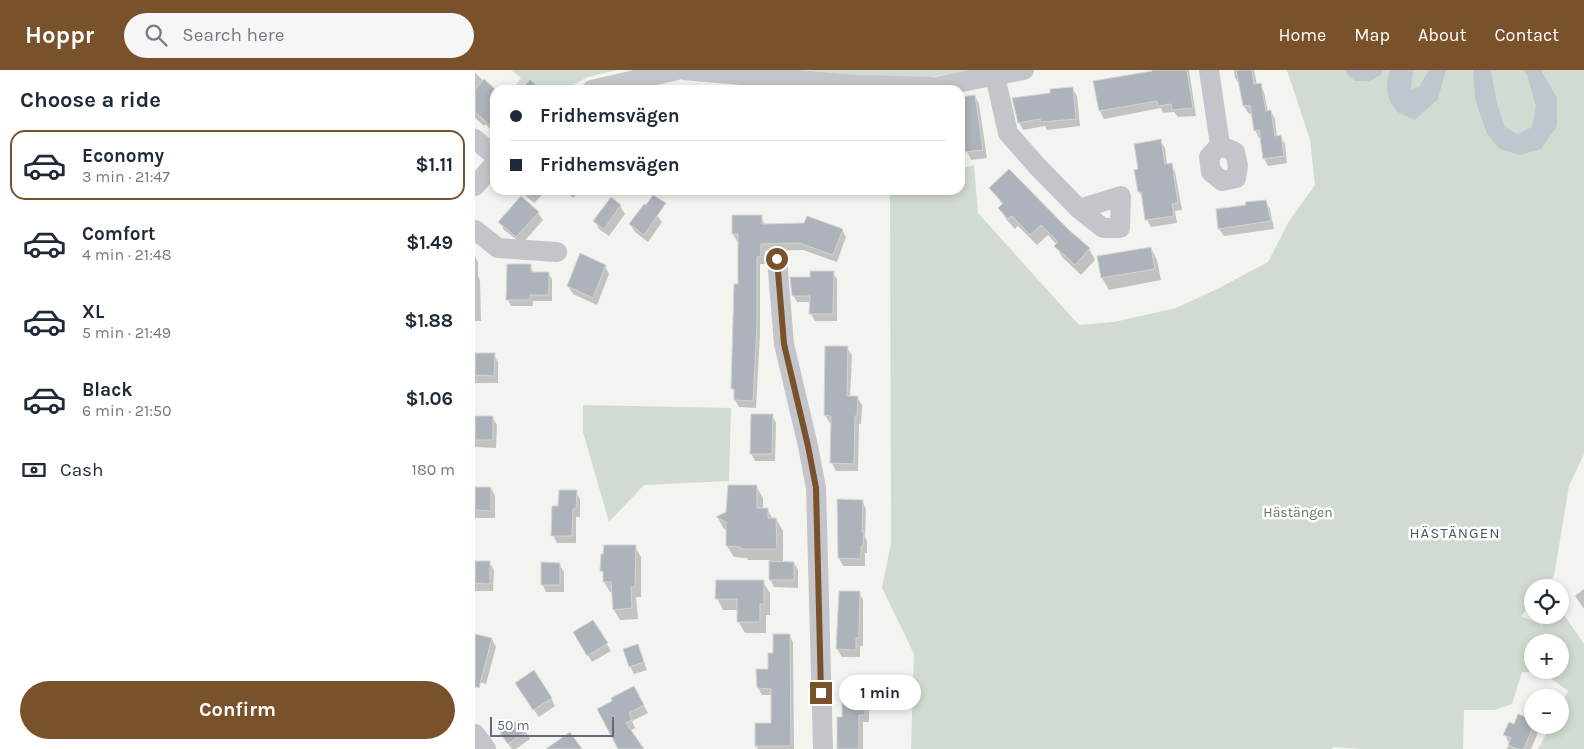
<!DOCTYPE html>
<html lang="en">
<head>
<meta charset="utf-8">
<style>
	:root { --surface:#fff; --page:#f6f6f7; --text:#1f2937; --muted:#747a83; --line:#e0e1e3; --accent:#79512b }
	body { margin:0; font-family:Karla,sans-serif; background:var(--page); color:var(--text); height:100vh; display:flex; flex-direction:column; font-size:19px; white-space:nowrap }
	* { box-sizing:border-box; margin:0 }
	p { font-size:16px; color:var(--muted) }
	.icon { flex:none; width:28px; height:28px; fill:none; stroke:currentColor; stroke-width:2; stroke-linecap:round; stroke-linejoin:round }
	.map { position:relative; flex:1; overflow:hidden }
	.drawer { display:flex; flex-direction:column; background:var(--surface); width:475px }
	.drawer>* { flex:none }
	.top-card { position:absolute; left:15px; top:15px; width:475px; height:110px; border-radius:15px; box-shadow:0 2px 8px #0003; display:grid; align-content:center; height:110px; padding:0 20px; background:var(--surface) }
	.tools { position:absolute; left:1049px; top:509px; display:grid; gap:10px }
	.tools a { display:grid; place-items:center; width:45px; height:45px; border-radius:50%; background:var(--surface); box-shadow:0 2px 8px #0003; font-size:25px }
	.scale { position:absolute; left:15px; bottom:12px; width:124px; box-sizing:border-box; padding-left:5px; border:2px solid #626b82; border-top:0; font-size:14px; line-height:18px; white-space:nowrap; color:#626b82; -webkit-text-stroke:4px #fff; paint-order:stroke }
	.end { position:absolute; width:22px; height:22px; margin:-11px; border:6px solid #79512b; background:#fff; box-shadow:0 0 0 2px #fff }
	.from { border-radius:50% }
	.bubble { position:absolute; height:35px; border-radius:18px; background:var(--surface); box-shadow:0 2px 8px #0003; font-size:16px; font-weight:700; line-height:35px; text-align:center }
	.top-card b { display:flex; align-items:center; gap:18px; height:48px; font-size:19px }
	.top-card b+b { border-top:1px solid var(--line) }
	.top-card i { width:12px; height:12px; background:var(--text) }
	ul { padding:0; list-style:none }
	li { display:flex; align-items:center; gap:15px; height:70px; margin:0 10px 8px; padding:0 10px; border:2px solid transparent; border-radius:15px }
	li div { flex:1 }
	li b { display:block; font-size:19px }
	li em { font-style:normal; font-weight:700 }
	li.on { border-color:var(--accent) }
	li>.icon { width:45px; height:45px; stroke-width:1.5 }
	h2 { padding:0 20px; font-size:22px; line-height:60px }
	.pay { display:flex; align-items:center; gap:12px; height:55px; padding:0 20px; font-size:19px }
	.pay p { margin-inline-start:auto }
	.cta { display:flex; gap:10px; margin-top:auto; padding:10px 20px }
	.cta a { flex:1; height:58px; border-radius:30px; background:var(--accent); color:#fff; font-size:20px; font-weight:700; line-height:58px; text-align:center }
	header { display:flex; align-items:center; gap:30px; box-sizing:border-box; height:70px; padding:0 25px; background:var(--accent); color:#fff }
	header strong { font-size:24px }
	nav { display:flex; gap:28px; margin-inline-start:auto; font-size:18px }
	.search { width:350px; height:45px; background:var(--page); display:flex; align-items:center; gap:12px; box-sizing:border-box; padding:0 18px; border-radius:28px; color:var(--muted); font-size:19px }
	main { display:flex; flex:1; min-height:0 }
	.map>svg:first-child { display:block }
</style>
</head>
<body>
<header>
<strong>Hoppr</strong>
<div class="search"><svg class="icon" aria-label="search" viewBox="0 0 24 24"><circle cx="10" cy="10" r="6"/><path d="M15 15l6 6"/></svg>Search here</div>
<nav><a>Home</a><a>Map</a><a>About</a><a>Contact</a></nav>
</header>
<main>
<section class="drawer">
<h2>Choose a ride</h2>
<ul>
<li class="on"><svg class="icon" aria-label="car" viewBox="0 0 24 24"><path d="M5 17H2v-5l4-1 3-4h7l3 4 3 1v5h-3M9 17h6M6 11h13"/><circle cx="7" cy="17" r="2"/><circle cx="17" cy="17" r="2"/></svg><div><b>Economy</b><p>3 min · 21:47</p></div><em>$1.11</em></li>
<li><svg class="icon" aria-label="car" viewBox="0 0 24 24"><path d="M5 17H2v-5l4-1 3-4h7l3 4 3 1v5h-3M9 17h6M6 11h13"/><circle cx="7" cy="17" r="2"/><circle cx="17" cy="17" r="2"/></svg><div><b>Comfort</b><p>4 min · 21:48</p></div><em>$1.49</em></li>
<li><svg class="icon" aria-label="car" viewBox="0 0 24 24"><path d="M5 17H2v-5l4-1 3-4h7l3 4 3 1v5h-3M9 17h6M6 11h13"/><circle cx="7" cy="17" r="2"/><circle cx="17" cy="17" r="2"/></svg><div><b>XL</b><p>5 min · 21:49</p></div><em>$1.88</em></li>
<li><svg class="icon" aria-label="car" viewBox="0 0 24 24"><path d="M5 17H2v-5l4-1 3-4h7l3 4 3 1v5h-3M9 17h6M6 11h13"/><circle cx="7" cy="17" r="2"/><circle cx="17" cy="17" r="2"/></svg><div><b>Black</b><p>6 min · 21:50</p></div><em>$1.06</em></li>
</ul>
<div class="pay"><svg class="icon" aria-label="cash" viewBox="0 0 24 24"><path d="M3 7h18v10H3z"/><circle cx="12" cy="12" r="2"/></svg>Cash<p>180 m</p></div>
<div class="cta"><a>Confirm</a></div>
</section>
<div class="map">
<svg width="1109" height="679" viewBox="0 0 1109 679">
	<rect width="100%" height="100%" fill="#f3f4f0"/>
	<path fill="#d2dbd1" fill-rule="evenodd" d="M36,0H142L113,7L88,20H37L46,8Z
		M329,0H499L443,9H419Z
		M812,0H1109V384L1094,416L1079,506L1070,517L1058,518L1057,532L1046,546L1067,555L1073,545H1085V539L1109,574V679H1063L1076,655H1085V637L1093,621L1069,603L1047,602L1037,634L1019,640H989L988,679H887L858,677L857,679H436L439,584L407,518L416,473L415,122L419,120H485V99L499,95L503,143L604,255L639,252L701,238L742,219L793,192L814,151L840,115L835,70ZM1058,572H1085V600H1058Z
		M108,335L256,338L254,411L169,415L134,452L108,362Z"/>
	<path fill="#bfc6ce" d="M871,0H908L906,5L894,11H880L872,4Z
		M915,0H938L936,19L944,17L954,0H971L963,29L940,50C935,47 926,45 922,41C911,31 910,13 915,0Z
		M998,0H1016L1022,34L1030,57L1043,64L1057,57L1061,36L1052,5L1048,0H1066L1082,28V56L1066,79L1045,85L1025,79L1012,64L1000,29Z"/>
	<path fill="#0003" d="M678,0H714L721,46L703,47L699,42L688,43L686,38L629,49L625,41L620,12L678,2Z
		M759,0H779L782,15L785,14L789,22L793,42L796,41L800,49L802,67H805L810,74L812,93L793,96L789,88L786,68H784L780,60L777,43L774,44L769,36L765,15L760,8Z
		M0,3L20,21V63L10,54L9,56L0,48Z
		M55,10L65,19L66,20H46Z
		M597,18L602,26L605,56L572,60L570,56L548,60L544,52L577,24Z
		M500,26L504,34L512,88L496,90L491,78L485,79V29Z
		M685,70L690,78L692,95H696L700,102L707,140L700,141L702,153L676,157L672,150L668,129L664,122L661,101L665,100Z
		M516,119L593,161L614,179L620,190L606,205L587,187L581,176L582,175L573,165L562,175L543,156L540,159L531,149L525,139L528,135Z
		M44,120H67L69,123L59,133Z
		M90,120H105L98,128Z
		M46,128L63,143L68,150L47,174L29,160L25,152Z
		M136,129L145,136L150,144L134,166L124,159L120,151Z
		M791,131L795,139L799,159L749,166L744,159L742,140L773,136Z
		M182,145L187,152L173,172L160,162L155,154Z
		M286,146L290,155L367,160L371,167L362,192L328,180L290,181V194H285V264L281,338L264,337L260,330V323L258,319L264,216V171H262L258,164Z
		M676,178L682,190L686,210L634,220L627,208L624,187Z
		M0,186L3,192V206L5,210L6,251H0Z
		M55,196L59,203H73L77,209V231H58V236H36L33,230Z
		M130,196L134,204L122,235L98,224L93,216Z
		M358,203L362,209V251H340L336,244V232H322L318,225L336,208Z
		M372,278L377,285L375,327H382L387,335L386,354H384L383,401H361L357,393V353H355L350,345Z
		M0,284L19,285L23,292V313H0Z
		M297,345L301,353L300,391H280L276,383Z
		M0,347H17L22,355L21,378L0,377Z
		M281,416L288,428V439H292L298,449H301L308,461V493H319L323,500V518L299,517L295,509V490H273L272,488L259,487L252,476V460L249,459L243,448L252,443Z
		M0,418H16L20,426V448H0Z
		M101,422L105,429V447H101V473H82L78,465L85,437Z
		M387,431L391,439L390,467L392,471V483H390V496H368L364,488Z
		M160,477L166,487V527H161L163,549L145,550L139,540L138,522H135L129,512V505L127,501Z
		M0,492H14L19,500L18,521H0Z
		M84,494L89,502V522H71L67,514Z
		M288,512L295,523V545H291V563H270L263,551V540H248L242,528Z
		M1109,519V539L1100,526Z
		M384,522L388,530V576H385V587H367L362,579L363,543Z
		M118,552L136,581L117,592L99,563Z
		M0,565L17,569L21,577L11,614L0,611Z
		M314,565L318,572L319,679H283L281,676L297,654V625H287L283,618L294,600L299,584Z
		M163,575L172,600L159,604L155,596Z
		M159,618L173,643L157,651L160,658L155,661L167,679H144L139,632Z
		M46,621L76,628L80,636L64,647Z
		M389,629L394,636V652H388V679H364L368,648Z
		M1040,655H1061L1064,660L1056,679H1032L1034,673L1030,665Z
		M50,661L55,669L41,679H37L31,671Z"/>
	<path fill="#aeb2ba" stroke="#d4d5d3" d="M677,0H712L718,38L697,40L696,34L683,36L682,31L624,41L618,11L677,1Z
		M761,0H777L779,14L786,13L791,41L796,40L800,66L806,65L809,86L788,89L784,60L779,61L775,35L768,36Z
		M9,9L20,19V60L0,42V20Z
		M598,17L601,49L566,52L565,49L543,53L537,28L575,23V19Z
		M500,25L508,80L490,82L489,70L485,71V27Z
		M686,69L690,94L697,93L703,133L697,134L699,146L670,150L666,122H663L659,100L663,99L659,74Z
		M534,99L594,160L615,178L600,195L579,176L583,172L566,155L555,165L537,146L533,149L523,138L528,133L514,118Z
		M178,125L191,133L169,165L154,154L169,134L171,135Z
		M46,126L64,142L41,167L23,152Z
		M136,127L146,135L129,159L118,151Z
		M791,130L796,151L743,159L741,139L771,135L770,132Z
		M257,145H287V154L329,153L332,146L368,159L358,185L324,173L286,174V187H282V256L278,331L259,330V319H256L259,214H263V164H257Z
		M676,177L680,199L626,208L622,186Z
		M105,183L131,195L118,228L92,216Z
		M32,194H56V202H74V225H55V230H31Z
		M335,201H359L358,244H334L335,226H317L315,207H335Z
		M350,276H373L372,326H383L382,346H380L379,394L355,393L356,346L349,345Z
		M0,283H20L19,306L0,305Z
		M276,344H298L297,384H275Z
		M0,346H18V370H0Z
		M253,415H282V438H293V448H301L302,479H265V477L251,476V452L241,447L251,442Z
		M0,417H16V441L0,440Z
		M84,420H102L101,439H98L97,466H76L77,436H83Z
		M362,429L388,430L387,462H389L388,476H386V489L363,488Z
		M129,475H161L160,517H156L157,538L138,540L136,512H128V501H125L126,484H128Z
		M0,491H15V514L0,513Z
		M294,491L319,492V510H294Z
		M66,492L85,493V515H66Z
		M241,510H289V534H285V552H262V529H240Z
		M364,521H385L384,568H381V580L361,579Z
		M118,550L133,573L112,586L98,562Z
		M0,564L17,568L4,618L0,617Z
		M298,564H315L316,674L314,676H280V653H296V619L282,618L281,599H293V583H298Z
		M163,574L169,592L154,597L148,579Z
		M59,600L77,628L58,640L40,613Z
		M159,616L169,635L154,643L157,650L151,653L169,679H143L122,639L137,631L136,628Z
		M367,627H390V645H384V679H362V647H367Z
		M1043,644L1058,650V657L1049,679H1042L1033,675L1036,668L1028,665L1034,652L1039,654Z
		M43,650L51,661L33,674L25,663Z
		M95,662L107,679H71Z"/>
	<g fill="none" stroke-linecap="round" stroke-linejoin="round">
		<path stroke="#c4c5ca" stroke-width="20" d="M209,0L382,15L460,17L549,0
			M734,0L745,75L734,87L736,102L747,111L761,108L763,96L760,82L745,75
			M520,6L533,63L562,96L604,139L628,158H645L646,126L604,139
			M117,20L202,0
			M0,69L20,86
			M0,116L20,93
			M0,160L23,178L82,182
			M302,189L309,274L333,376L341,418L348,679
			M0,664L11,679"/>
	</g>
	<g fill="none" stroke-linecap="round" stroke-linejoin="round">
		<path stroke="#79512b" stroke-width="6" d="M302,189L309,274L333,376L341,418L346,623"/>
	</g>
	<g text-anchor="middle" stroke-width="5" stroke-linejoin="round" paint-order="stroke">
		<g font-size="14" fill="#617962" stroke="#fff">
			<text x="823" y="447">Hästängen</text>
		</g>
		<g font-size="15" letter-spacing="1" fill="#505767" stroke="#fff">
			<text x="980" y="468">HÄSTÄNGEN</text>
		</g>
	</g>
</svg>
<div class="tools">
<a><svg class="icon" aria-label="locate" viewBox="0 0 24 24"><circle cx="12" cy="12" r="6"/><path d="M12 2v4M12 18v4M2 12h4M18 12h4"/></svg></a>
<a>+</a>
<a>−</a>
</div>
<div class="scale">50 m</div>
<i class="end from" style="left:302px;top:189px"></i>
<i class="end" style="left:346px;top:623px"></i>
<div class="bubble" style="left:364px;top:605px;width:82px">1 min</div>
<div class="top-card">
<b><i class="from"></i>Fridhemsvägen</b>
<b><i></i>Fridhemsvägen</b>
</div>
</div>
</main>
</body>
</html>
